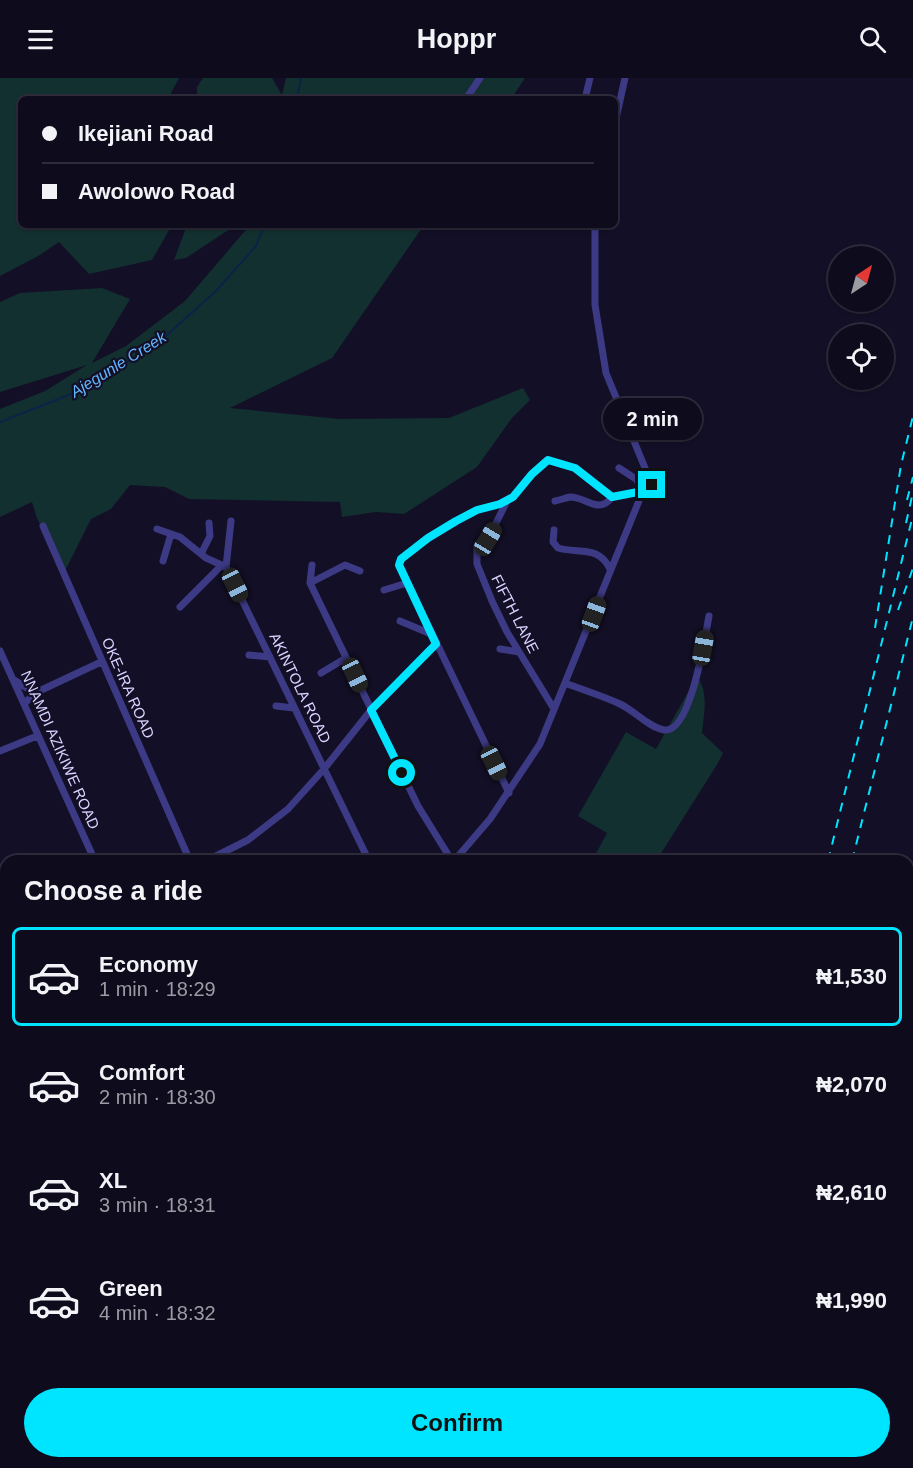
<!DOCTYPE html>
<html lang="en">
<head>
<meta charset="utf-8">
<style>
	:root { --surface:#0e0b1c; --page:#1c1929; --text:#f1f3f6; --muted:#9b9ba3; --line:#2e2b3b; --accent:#00e5ff }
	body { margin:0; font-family:Arial,sans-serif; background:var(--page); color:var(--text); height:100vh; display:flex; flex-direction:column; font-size:22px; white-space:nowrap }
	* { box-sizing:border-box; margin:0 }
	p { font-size:20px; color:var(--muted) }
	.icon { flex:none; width:33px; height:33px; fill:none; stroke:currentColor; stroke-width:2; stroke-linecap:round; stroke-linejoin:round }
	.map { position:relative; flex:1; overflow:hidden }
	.panel { position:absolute; left:0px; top:777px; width:914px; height:614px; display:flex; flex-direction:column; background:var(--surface); border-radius:18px 18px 0 0; box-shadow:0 2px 4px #0004,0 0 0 2px var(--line) }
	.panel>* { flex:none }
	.banner { position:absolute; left:18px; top:18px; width:600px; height:132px; border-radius:9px; box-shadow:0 2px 4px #0004,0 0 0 2px var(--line); display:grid; align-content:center; height:132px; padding:0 24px; background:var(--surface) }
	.needle { width:39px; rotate:36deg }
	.buttons { position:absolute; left:828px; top:168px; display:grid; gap:12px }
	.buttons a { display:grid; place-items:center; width:66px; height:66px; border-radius:50%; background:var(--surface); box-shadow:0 2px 4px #0004,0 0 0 2px var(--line); font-size:30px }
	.end { position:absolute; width:27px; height:27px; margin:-14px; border:8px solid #00e5ff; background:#111; box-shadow:0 0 0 3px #111 }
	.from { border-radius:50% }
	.bubble { position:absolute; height:42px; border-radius:21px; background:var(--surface); box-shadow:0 2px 4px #0004,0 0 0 2px var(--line); font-size:20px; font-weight:700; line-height:42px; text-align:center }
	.car { position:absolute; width:18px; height:36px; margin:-18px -9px; border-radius:8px; box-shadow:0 0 4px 2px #0007; background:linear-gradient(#222 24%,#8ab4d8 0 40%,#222 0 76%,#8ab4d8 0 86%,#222 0) }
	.banner b { display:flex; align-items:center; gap:21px; height:57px; font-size:22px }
	.banner b+b { border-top:2px solid var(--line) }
	.banner i { width:15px; height:15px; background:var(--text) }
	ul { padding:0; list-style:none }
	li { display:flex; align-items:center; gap:18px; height:99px; margin:0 12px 9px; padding:0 12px; border:3px solid transparent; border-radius:9px }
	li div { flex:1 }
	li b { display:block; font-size:22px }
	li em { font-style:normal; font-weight:700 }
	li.current { border-color:var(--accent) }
	li>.icon { width:54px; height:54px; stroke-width:1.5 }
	h2 { padding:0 24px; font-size:27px; line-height:72px }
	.cta { display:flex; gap:12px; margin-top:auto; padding:12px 24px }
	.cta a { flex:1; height:69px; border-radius:36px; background:var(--accent); color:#111; font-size:24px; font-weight:700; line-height:69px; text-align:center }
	header { display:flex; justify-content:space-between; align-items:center; height:78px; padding:0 24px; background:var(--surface); font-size:27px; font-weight:700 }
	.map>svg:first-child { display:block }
</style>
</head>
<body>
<header><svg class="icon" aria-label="menu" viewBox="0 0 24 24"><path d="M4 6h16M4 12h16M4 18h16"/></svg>Hoppr<svg class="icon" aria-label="search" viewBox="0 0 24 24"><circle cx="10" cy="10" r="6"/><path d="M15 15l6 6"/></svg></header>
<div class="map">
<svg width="913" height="1390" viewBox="0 0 913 1390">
	<rect width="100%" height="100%" fill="#130f26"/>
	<path fill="#12302f" d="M0,0H179L168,21H21V147H172L152,182L89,196L59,164L40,177L0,198Z
		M203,0H272L282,17L286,0H525L511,21H197V9Z
		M187,147H236L186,180L174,182Z
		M250,147H424L332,280L230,330L339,341L449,340L523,310L530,322L512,340L477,389L404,436L376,434L342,439L340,424L189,421L165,409L130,407L111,431L91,441L63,497L37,440L32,424L0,439V331L45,313L87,287L0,314V224L20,215L102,210L130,221L92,285L126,268L185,223Z
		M697,598C709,616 704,634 702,655L723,675L718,685L660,777L654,783H592L607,755L578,738L626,654L656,671Z"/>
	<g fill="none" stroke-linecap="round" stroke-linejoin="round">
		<path stroke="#0c2248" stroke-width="2" d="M297,21L301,0
			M0,344L84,311L158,265L216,213L256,168L264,147
			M0,1068L6,1072
			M82,1384L85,1390
			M22,1390L26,1384"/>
		<path stroke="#3d3a85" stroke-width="7" d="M466,21L480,0
			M585,21L590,0
			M615,45L625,0
			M507,423L488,461L477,467V486L492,523L507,554L554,631
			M555,423C560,422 565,420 570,419C587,419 599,437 612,419
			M231,443L226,489L369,783
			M43,448L190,783
			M157,451L180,459L206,480L226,489
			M554,452L553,464L558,470C579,476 599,467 610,491
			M201,476L210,458L209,445
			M163,483L171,456
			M312,487L310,505L418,728L452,783
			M310,505L345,487L360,493
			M384,512L407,505
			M180,529L221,488
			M400,543L431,556
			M500,571L519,574
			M0,573L95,783
			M249,577L270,579
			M321,595L346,580
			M14,602L35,615
			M565,605C583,612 603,618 620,626C635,633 648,649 664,652C691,656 705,558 709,538
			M24,626L35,615L101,584
			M276,628L294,630
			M0,673L37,658
			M509,715L399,487L401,481L428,460L477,432L500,426L513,419L532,396L547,382L575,390L612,419L643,413L652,407L606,295L595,227V147
			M206,783L248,762L288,731L324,691L371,632L436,566
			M454,783L490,741L540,666L643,413L636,401L619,390
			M908,1054L913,1055
			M908,1158L913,1159
			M0,1218L6,1216
			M908,1260L913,1262
			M908,1314L913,1292
			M908,1365L913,1366
			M210,1384L212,1390
			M307,1384L310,1390
			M476,1384L498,1390
			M612,1384L614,1390
			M383,1390L384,1384
			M392,1390L395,1384
			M677,1390L680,1384
			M887,1390L889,1384"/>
		<path stroke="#c25bff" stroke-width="10" d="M908,967L913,944
			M802,1390L804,1384"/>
		<path stroke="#00e5ff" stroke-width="2" stroke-dasharray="9 8" stroke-linecap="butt" d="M907,422L913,399
			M906,445L913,414
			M898,532L913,490
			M875,550L901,387L913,338
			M828,783L913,437
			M852,783L913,539
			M0,1276L6,1275
			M697,1390L698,1384
			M712,1390L713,1384"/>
	</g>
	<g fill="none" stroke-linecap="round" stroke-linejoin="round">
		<path stroke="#00e5ff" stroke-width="8" d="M402,695L371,632L436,566L399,487L401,481L428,460L456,443L477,432L500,426L513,419L532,396L548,382L575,390L612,419L643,413L652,407"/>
	</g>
	<g text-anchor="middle" stroke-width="4.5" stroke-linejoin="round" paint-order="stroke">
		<g font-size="15" fill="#d9d4ff" stroke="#130f26">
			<text transform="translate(515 536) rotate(63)" y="5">FIFTH LANE</text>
			<text transform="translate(128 610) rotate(66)" y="5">OKE-IRA ROAD</text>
			<text transform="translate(300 610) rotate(64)" y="5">AKINTOLA ROAD</text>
			<text transform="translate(60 672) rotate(66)" y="5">NNAMDI AZIKIWE ROAD</text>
		</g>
		<g font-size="16" font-style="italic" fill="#62b6ff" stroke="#130f26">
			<text transform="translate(118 286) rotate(-32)" y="6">Ajegunle Creek</text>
		</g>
	</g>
</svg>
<div class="buttons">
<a><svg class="needle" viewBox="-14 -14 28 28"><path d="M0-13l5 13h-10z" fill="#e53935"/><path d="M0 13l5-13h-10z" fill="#9b9ba3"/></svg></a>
<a><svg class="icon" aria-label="locate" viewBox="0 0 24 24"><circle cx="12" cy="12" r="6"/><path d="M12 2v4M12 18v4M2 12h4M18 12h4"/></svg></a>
</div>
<i class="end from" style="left:402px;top:695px"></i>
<i class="end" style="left:652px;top:407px"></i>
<div class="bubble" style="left:603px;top:320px;width:99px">2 min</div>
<i class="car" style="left:488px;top:461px;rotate:31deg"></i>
<i class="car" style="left:235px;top:507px;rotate:154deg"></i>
<i class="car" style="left:594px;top:536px;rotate:20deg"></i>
<i class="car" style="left:703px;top:570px;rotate:10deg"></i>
<i class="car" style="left:355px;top:597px;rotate:155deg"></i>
<i class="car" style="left:494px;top:685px;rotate:154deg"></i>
<div class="banner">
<b><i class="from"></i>Ikejiani Road</b>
<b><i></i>Awolowo Road</b>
</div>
<section class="panel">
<h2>Choose a ride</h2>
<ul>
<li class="current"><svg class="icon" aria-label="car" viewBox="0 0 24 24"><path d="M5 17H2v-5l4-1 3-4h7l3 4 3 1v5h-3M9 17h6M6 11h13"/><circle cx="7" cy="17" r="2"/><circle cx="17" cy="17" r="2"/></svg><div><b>Economy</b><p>1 min · 18:29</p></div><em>₦1,530</em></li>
<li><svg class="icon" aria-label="car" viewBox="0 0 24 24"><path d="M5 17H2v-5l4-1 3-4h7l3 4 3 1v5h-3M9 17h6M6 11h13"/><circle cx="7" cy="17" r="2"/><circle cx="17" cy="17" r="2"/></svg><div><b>Comfort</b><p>2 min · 18:30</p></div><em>₦2,070</em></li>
<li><svg class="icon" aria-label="car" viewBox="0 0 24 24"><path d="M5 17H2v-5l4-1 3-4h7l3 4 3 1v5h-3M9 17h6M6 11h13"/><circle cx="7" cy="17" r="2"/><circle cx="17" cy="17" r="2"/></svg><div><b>XL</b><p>3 min · 18:31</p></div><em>₦2,610</em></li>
<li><svg class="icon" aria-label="car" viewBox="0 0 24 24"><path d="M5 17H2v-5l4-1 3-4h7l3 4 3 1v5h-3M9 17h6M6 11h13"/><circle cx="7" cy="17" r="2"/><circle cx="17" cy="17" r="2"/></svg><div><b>Green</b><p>4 min · 18:32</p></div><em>₦1,990</em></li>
</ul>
<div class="cta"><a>Confirm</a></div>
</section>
</div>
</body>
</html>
